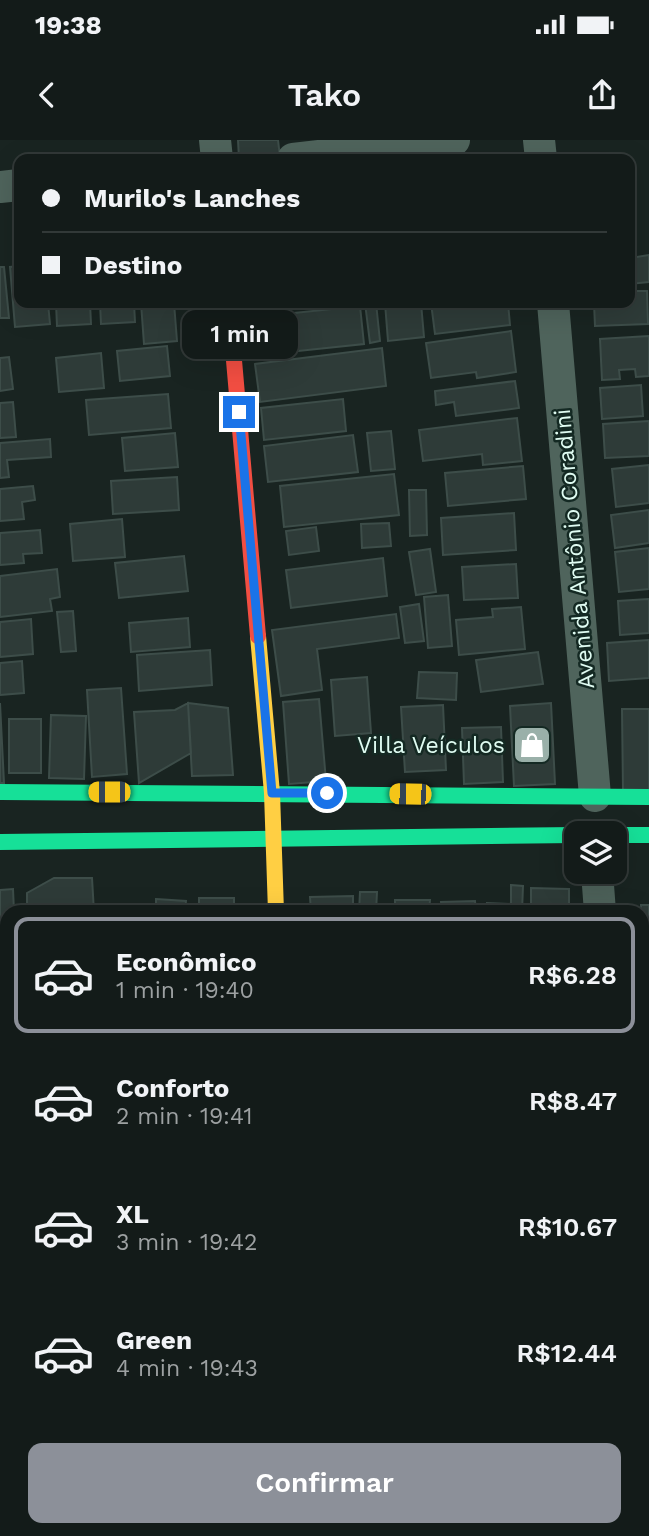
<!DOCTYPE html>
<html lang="pt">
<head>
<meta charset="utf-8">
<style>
	:root { --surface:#131b19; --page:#202826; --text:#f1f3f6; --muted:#9da1a2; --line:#323938; --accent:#8c9099 }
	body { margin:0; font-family:"Work Sans",sans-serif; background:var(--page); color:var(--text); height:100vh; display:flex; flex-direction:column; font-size:26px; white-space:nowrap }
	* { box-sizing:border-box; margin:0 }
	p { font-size:23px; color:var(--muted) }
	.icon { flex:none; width:38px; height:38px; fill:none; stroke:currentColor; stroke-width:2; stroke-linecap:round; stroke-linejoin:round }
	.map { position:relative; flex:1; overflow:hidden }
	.side { position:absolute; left:0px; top:765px; width:649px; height:632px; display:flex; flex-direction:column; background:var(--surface); border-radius:21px 21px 0 0; box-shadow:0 7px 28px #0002,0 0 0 2px var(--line) }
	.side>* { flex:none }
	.guide { position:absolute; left:14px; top:14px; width:621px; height:154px; border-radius:14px; box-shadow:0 7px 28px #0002,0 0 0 2px var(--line); display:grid; align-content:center; height:154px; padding:0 28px; background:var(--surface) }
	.buttons { position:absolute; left:564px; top:681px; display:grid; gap:14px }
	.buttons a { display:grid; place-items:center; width:63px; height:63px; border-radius:14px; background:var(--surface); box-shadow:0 7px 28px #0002,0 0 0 2px var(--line); font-size:35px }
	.end { position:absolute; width:32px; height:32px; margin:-16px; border:9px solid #1a73e8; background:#fff; box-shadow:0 0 0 4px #fff }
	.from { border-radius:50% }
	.bubble { position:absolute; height:49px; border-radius:14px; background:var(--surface); box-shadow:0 7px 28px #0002,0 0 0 2px var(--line); font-size:23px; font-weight:600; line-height:49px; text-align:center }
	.car { position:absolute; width:21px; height:42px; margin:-21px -10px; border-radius:9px; box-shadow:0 0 5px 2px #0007; background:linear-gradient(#f5c518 24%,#345 0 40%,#f5c518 0 76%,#345 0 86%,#f5c518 0) }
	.guide b { display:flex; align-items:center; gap:24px; height:66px; font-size:26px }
	.guide b+b { border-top:2px solid var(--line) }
	.guide i { width:18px; height:18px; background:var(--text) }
	ul { padding:12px 0 0; list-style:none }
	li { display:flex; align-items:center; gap:21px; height:116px; margin:0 14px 10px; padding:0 14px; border:4px solid transparent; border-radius:14px }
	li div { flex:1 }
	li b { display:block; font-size:26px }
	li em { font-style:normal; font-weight:600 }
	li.active { border-color:var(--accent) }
	li>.icon { width:63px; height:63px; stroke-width:1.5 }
	.button { display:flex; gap:14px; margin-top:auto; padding:14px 28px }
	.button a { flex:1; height:80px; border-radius:14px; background:var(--accent); color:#fff; font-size:28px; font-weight:600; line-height:80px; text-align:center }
	.status { display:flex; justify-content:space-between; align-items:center; height:49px; padding:0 35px; background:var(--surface); direction:ltr }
	.status svg { height:19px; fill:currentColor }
	header { display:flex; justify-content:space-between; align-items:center; height:91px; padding:0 28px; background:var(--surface); font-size:32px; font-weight:600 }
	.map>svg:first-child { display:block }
</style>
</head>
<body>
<div class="status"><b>19:38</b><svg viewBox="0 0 49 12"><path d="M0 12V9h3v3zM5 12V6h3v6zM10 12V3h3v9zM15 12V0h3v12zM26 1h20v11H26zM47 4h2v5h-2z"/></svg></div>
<header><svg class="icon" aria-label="back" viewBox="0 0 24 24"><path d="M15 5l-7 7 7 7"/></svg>Tako<svg class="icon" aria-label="share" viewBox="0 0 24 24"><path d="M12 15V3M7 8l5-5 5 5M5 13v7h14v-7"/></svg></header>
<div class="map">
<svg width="649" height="1396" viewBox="0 0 649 1396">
	<rect width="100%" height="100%" fill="#192421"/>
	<path fill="#233119" d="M642,1359H649V1396H339L341,1390H642Z
		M155,1391V1396H54Z"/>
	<path fill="#2e3b38" stroke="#3d4d49" stroke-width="2" d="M238,0H278L280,17L239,19Z
		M649,115V142L630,144V118Z
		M19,126V163H48L50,184L15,187L10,127Z
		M0,127H4L9,178H0Z
		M630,151H647L648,184L595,186L594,163H630Z
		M56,163H90L91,184L57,186Z
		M100,163H134L135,182L101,184Z
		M141,163H174L177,201L144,204Z
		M274,163H317L275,168Z
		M365,163H376L380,201L370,203Z
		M385,163H421L424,197L388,201Z
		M431,163H508L510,185L435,194Z
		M360,166L364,204L270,214L266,176Z
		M511,191L516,232L477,238L476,232L431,238L426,203Z
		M649,196V236L636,237L635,229L619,230L620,239L602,240L600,199Z
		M167,206L170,236L120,241L117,211Z
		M382,208L386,246L260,262L255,224Z
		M101,213L104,248L59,252L56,218Z
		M9,217L13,249L0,251V218Z
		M515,241L519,268L456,276L454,262L436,265L435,251Z
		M641,245L643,276L602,279L600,248Z
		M168,254L171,288L89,295L86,260Z
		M343,259L346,291L264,300L261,268Z
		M13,262L16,297L0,298V263Z
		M517,278L522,321L483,325L482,314L423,321L419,290Z
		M649,281V316L605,318L603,284Z
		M391,291L395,329L371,331L367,293Z
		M175,293L178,327L125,331L122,298Z
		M353,295L358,332L268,342L264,306Z
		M50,299L51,317L7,320L9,337L0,338V303Z
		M649,325V363L616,367L612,329Z
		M523,326L526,359L448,366L445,333Z
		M394,334L399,375L284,387L280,346Z
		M177,337L179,370L113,374L111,341Z
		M33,346L35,360L22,362L24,379L0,381V349Z
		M409,350H426L427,395L410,396Z
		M649,370V403L615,408L611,375Z
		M514,373L516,410L443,415L441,378Z
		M122,379L125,417L73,421L70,384Z
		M389,383L391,406L362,408L361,384Z
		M316,387L319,411L289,415L286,391Z
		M40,390L42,413L23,414L24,423L0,425V393Z
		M649,408V449L619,452L615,412Z
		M430,409L436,452L416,455L409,412Z
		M184,416L188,451L119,458L115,423Z
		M383,418L387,456L291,468L286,430Z
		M516,424L518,458L464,460L462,427Z
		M57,429L60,457L50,459L52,471L0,477V436Z
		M448,455L452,506L428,508L424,457Z
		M649,459V493L620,495L618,461Z
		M419,464L424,501L405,503L400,467Z
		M521,467L525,509L459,515L456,480L493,477L492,469Z
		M73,471L76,511L61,512L57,472Z
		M396,474L399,498L317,509L322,550L281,556L272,490Z
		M188,478L190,507L131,512L129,483Z
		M31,479L33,514L0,517V482Z
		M649,500V538L609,541L607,503Z
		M210,510L212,545L139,551L137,515Z
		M538,512L543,544L481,552L476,520Z
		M22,521L24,553L0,555V523Z
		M419,532L457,533L456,560L417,558Z
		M367,537L371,593L335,596L331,540Z
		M121,548L127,634L92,637L87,550Z
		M319,559L326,641L289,644L283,562Z
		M0,563L4,643H0Z
		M188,563L228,568L233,635L192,636Z
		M188,563L191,613L139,643L134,572L175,570Z
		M551,563L555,644L514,646L510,566Z
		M443,565L446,630L405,632L401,567Z
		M622,569H649V651H623Z
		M51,575L86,576L84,639L49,638Z
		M9,579H41V633H9Z
		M501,587L503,642L464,644L462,588Z
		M54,738H92L94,772H27V753Z
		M511,745L523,746L522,772H487V763L511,764Z
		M531,748L569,749V772H531Z
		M13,749L14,772H7V835H0V750Z
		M360,752H377L376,772H359Z
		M353,756V772H311L310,757Z
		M199,758H234V772H199Z
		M156,759L186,761L185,772H156Z
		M395,760H430L429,772H395Z
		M475,761L476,772H442L441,762Z
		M148,764V772H115V765Z
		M641,765H649V827H642Z
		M0,856H7V884H0Z
		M0,902H7V934H0Z
		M0,943H7V974L0,975Z
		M0,1022H7V1085H2Z
		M0,1244L3,1302H0Z
		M172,1390H216V1396H172Z"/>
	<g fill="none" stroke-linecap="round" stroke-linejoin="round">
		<path stroke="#4f645c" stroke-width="32" d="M215,0L217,19
			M539,0L541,19
			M293,19L454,0
			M0,47L19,45
			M553,163L595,656
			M597,732L600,772
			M0,1182H7
			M642,1329L649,1328
			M313,1390L316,1396"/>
		<path stroke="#16e098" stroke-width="16" d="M0,652L649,657
			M614,695H649
			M0,702L576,695"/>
		<path stroke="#ffcf43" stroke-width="16" d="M258,496L272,653L276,772"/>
		<path stroke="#f24e42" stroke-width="16" d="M229,163L258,496"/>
	</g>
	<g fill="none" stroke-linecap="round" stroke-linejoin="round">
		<path stroke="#1a73e8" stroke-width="9" d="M239,272L272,653H327"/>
	</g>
	<defs>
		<symbol id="shop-square" viewBox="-11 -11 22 22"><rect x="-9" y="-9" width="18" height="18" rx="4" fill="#9ab0a9" stroke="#142923"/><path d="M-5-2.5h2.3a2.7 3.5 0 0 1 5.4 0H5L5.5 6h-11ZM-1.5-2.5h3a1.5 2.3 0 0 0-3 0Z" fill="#fff"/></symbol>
	</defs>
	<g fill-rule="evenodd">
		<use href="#shop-square" x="510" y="583" width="44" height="44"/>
	</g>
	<g text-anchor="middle" stroke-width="5" stroke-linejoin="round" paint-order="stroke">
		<g font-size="23" fill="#e0fcf2" stroke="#142923">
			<text transform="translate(574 409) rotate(-95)" y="8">Avenida Antônio Coradini</text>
		</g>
		<g font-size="23" fill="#e0fcf2" stroke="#142923" text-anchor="end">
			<text x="505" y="613">Villa Veículos</text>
		</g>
	</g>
</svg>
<div class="buttons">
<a><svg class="icon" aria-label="layers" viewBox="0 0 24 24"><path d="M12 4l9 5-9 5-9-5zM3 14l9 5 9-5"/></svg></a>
</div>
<i class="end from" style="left:327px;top:653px"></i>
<i class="end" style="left:239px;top:272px"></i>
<div class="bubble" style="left:182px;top:170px;width:116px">1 min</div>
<i class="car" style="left:109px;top:652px;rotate:270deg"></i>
<i class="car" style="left:410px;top:654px;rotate:271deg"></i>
<div class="guide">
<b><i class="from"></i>Murilo's Lanches</b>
<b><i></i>Destino</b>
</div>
<section class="side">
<ul>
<li class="active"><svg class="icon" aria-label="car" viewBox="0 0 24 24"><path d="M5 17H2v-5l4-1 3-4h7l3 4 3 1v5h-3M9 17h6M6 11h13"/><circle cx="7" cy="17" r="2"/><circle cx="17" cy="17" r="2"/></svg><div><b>Econômico</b><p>1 min · 19:40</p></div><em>R$6.28</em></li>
<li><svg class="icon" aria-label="car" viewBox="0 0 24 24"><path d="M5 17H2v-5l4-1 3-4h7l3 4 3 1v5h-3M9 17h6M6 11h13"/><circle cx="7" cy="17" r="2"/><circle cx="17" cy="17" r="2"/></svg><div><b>Conforto</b><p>2 min · 19:41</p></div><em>R$8.47</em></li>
<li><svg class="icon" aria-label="car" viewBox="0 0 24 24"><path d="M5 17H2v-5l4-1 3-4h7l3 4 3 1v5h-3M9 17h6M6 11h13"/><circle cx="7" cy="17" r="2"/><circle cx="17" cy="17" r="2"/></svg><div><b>XL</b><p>3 min · 19:42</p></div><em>R$10.67</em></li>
<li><svg class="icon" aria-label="car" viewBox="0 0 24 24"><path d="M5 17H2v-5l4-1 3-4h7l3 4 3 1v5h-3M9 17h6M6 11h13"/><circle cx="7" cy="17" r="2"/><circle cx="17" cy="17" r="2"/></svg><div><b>Green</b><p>4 min · 19:43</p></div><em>R$12.44</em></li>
</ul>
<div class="button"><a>Confirmar</a></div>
</section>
</div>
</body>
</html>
